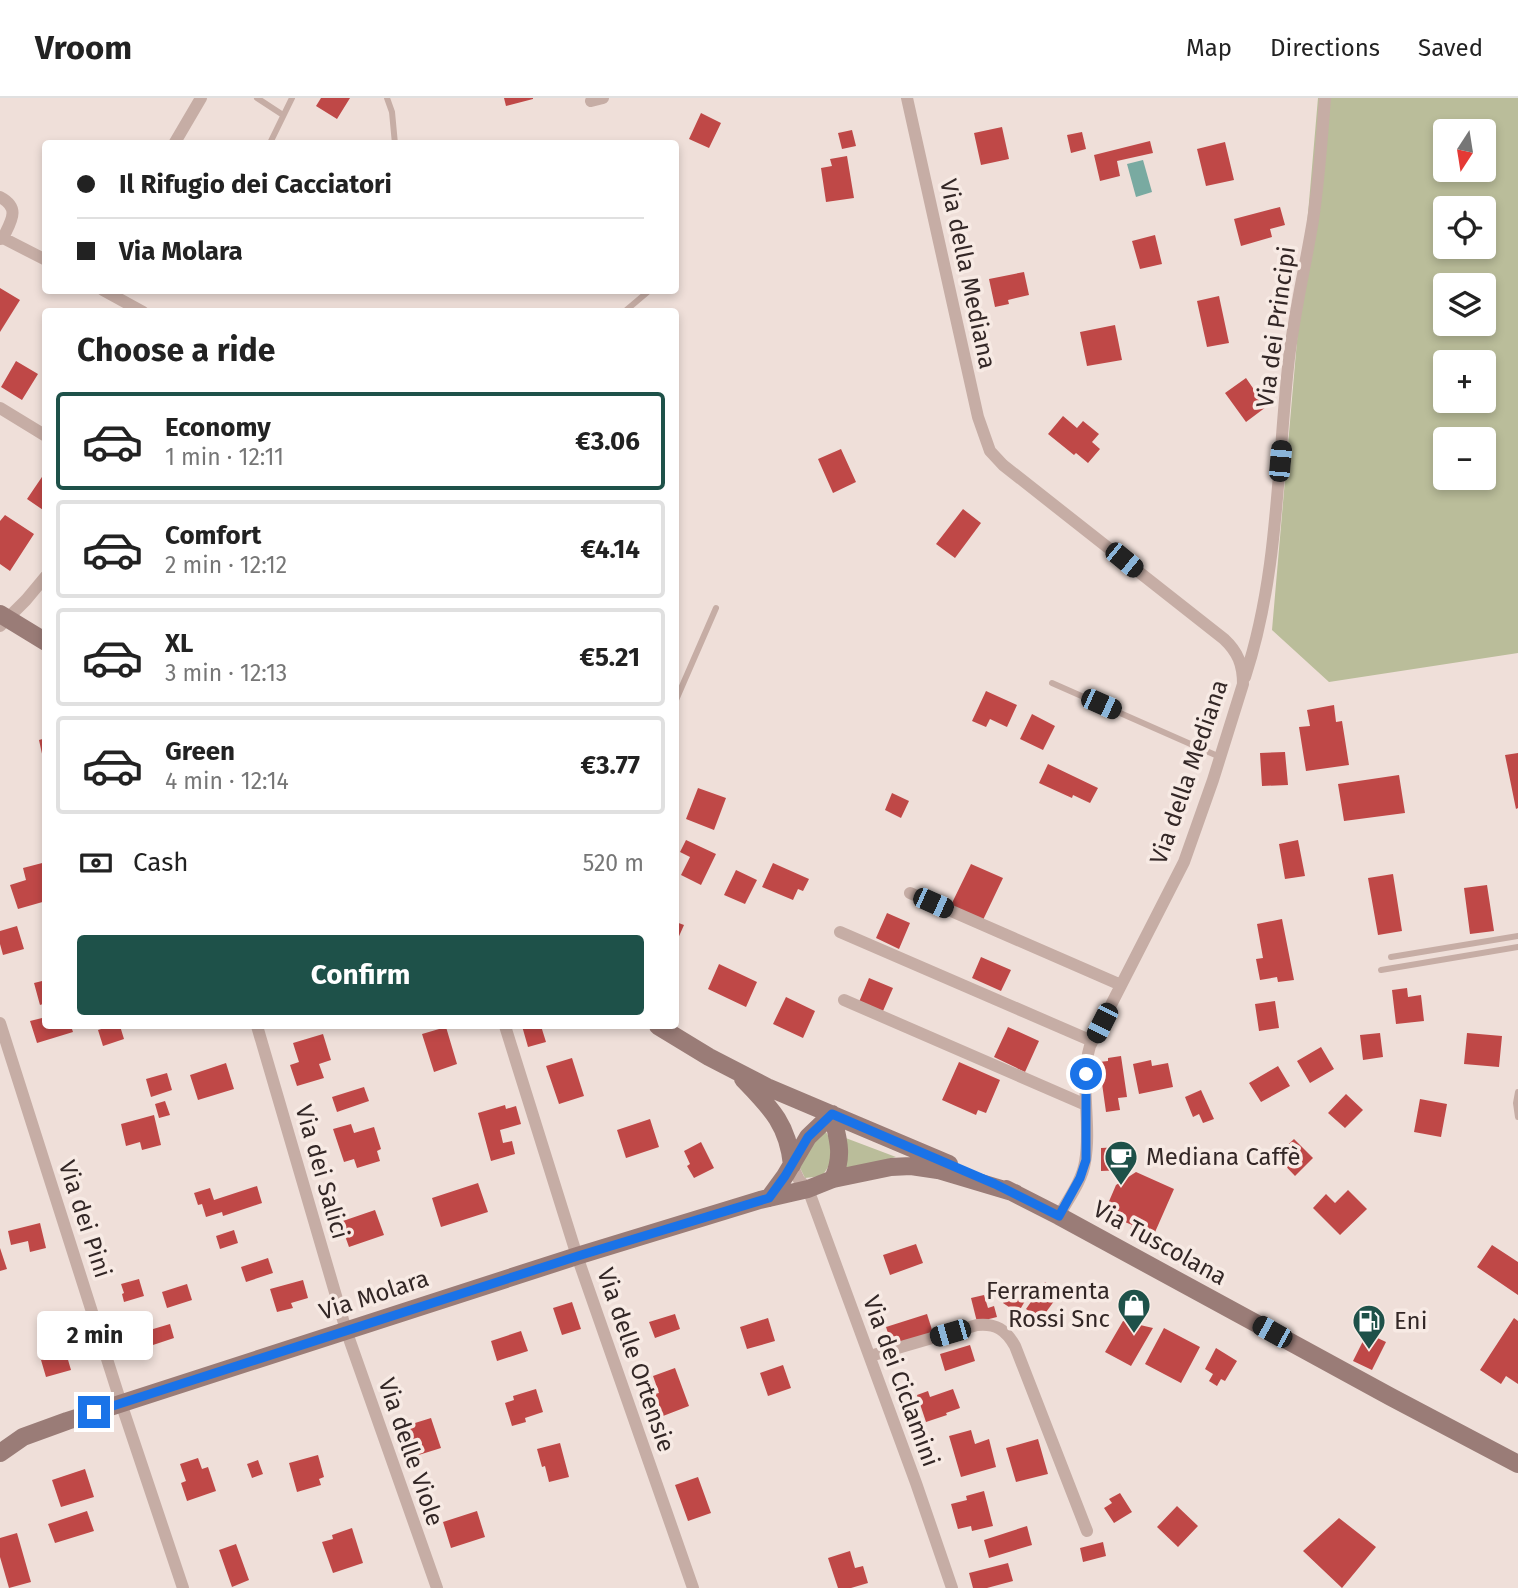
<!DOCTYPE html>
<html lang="en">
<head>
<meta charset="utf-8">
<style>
	:root { --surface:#fff; --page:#f2f2f2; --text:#222; --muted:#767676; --line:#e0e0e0; --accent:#1e5149 }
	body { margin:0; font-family:"Fira Sans",sans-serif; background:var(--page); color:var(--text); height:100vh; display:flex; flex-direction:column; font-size:26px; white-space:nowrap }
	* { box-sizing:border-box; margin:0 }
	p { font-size:23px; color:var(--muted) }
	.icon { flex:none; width:38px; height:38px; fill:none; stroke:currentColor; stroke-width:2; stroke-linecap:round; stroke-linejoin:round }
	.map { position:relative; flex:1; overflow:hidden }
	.panel { position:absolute; left:42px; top:210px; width:637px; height:721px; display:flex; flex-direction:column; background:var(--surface); border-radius:7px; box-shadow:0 4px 10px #0003 }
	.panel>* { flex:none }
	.hud { position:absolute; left:42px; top:42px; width:637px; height:154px; border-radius:7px; box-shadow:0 4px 10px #0003; display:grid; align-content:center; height:154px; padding:0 35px; background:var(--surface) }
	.needle { width:46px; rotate:192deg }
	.tools { position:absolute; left:1433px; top:21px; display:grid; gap:14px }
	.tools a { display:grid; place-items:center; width:63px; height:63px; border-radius:7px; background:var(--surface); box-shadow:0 4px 10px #0003; font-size:35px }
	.end { position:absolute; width:32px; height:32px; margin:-16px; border:9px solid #1a73e8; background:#fff; box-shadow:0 0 0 4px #fff }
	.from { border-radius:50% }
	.bubble { position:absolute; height:49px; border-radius:7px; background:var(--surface); box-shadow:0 4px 10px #0003; font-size:23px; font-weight:700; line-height:49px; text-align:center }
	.car { position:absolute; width:21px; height:42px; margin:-21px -10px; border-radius:9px; box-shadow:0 0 5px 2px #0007; background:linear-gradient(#222 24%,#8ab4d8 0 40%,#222 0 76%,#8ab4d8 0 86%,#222 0) }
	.hud b { display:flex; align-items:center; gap:24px; height:66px; font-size:26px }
	.hud b+b { border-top:2px solid var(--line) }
	.hud i { width:18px; height:18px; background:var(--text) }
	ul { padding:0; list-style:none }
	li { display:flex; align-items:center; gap:21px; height:98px; margin:0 14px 10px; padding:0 21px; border:4px solid var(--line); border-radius:7px }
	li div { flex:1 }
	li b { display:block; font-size:26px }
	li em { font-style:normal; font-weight:700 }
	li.current { border-color:var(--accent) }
	li>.icon { width:63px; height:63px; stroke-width:1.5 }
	h2 { padding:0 35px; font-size:32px; line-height:84px }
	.pay { display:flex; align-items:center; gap:18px; height:77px; padding:0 35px; font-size:26px }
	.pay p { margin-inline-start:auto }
	.cta { display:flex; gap:14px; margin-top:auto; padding:14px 35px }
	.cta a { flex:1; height:80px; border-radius:7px; background:var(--accent); color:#fff; font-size:28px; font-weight:700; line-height:80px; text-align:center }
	header { display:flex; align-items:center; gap:42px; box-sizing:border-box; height:98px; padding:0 35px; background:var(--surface); border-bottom:2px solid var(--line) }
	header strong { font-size:33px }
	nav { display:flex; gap:38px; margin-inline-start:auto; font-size:24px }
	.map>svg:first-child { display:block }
</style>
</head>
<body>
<header>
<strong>Vroom</strong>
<nav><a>Map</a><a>Directions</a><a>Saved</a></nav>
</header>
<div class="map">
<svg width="1518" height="1490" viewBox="0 0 1518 1490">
	<rect width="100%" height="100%" fill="#efdfd9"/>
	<path fill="#babd9a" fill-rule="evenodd" d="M1318,0H1518V555L1329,584L1272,532ZM1446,33H1484V72H1446ZM1446,110H1484V149H1446ZM1446,187H1484V226H1446ZM1446,264H1484V303H1446ZM1446,341H1484V380H1446Z
		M826,1034C836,1052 834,1062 822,1078L805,1080L799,1068L808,1044Z
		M843,1039L896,1059L845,1072Z"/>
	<path fill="#79aaa1" d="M1143,62L1152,94L1136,99L1127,66Z"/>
	<path fill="#bf4847" d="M321,0H350L337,21L316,8Z
		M504,0H533V1L506,8Z
		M701,15L721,25L709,50L689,41Z
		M1002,29L1009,61L981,67L974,35Z
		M852,32L856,48L842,51L838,35Z
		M1082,34L1086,51L1071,55L1067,37Z
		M1150,43L1153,55L1117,63L1120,78L1100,83L1094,57Z
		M1225,44L1234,82L1206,88L1197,51Z
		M847,58L854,100L826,104L821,70L832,68L830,61Z
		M1280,109L1285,127L1270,131L1272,139L1241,148L1234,121Z
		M1155,137L1162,166L1140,171L1132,143Z
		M1024,174L1029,197L1008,202L1009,206L995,209L989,181Z
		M0,190L20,202L0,234Z
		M1219,198L1229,245L1207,249L1197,203Z
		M1115,227L1122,262L1087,268L1080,234Z
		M16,263L38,276L22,302L1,289Z
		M1246,280L1266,309L1246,324L1225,295Z
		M1063,318L1077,330L1083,323L1099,336L1092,344L1100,351L1088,365L1076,355L1074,357L1048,336Z
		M841,351L856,384L833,395L818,361Z
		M46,373V414L27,401Z
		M963,411L981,425L955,460L936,446Z
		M5,417L34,436L10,473L0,466V423Z
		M986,593L1017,607L1007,629L990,621L986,629L972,623Z
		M1334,607L1336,624L1342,623L1349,667L1306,673L1299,629L1310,628L1307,612Z
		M1032,616L1055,628L1043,652L1020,641Z
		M46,640V665H44L39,642Z
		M1285,654L1288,687L1262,688L1260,655Z
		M1518,655V710L1516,711L1505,657Z
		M1048,666L1098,690L1090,705L1073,697L1072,700L1039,685Z
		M1399,677L1405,715L1344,723L1338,686Z
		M698,690L726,700L714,732L686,721Z
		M892,695L909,703L901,720L885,712Z
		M686,742L716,756L701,787L681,777L690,759L680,754Z
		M1298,742L1305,778L1285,781L1279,746Z
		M46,764V803L18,811L10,787L26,782L23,770Z
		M773,765L809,781L803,793L798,791L793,802L762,789Z
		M971,766L1003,780L983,822L951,807Z
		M736,772L757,782L745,806L724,797Z
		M1393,776L1402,833L1378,837L1368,780Z
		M1487,787L1494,833L1470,836L1464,790Z
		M887,815L910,825L899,851L876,840Z
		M1282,821L1294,882L1278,884L1277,879L1260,882L1256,861L1263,860L1257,826Z
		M676,824L684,827L676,845Z
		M17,828L24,851L3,857L0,846V833Z
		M981,859L1011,872L1001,893L972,880Z
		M719,866L757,884L746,909L708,891Z
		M869,880L893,890L883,913L859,904Z
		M46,882V905L40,907L34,885Z
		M1407,890L1408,899L1421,897L1424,923L1396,926L1392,892Z
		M786,899L815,913L803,940L773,926Z
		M1275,903L1279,930L1259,933L1255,906Z
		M46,919V928H71L73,934L37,945L30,923Z
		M111,928H120L124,941L103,948L98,932Z
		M522,928H541L546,944L528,949Z
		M446,929L457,966L434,974L422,936Z
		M1008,929L1039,943L1025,974L994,959Z
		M1380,935L1383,959L1363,962L1360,937Z
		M1467,935L1502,938L1499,969L1464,966Z
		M323,936L331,962L319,966L324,980L297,988L290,967L299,964L293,945Z
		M1321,949L1334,971L1310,985L1297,963Z
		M1121,958L1127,999L1118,1000L1120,1012L1106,1014L1099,964L1108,963V960Z
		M572,960L584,998L559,1006L546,968Z
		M1151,962L1152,968L1168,965L1173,989L1139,996L1133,966Z
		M959,964L1000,982L986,1015L978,1012L976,1017L942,1002Z
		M226,965L234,991L198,1002L190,977Z
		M1278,968L1290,988L1261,1004L1249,985Z
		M167,975L172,992L151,999L146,981Z
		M364,989L369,1003L337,1014L332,999Z
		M1201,992L1214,1021L1203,1025L1199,1016L1193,1019L1185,999Z
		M1346,996L1363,1012L1345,1030L1328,1015Z
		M1420,1001L1447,1006L1441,1039L1414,1034Z
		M165,1003L170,1017L159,1020L155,1006Z
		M505,1007L506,1011L516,1008L521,1026L500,1032L503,1045L512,1043L515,1056L491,1063L478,1015Z
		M154,1017L161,1047L142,1052L140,1044L126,1048L121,1026Z
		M650,1021L659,1049L626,1060L617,1032Z
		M351,1026L354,1035L374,1029L381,1051L377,1053L380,1063L357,1070L354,1061L344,1064L333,1031Z
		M1294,1041L1313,1060L1295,1078L1276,1058Z
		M701,1044L714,1070L694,1080L687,1068L690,1066L684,1053Z
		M1123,1049L1124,1072L1101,1073V1050Z
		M1136,1074L1174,1091L1152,1141L1130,1131L1132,1127L1104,1115L1116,1087Z
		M478,1085L488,1114L441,1129L432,1100Z
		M257,1088L262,1105L223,1118L222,1114L206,1119L202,1106L198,1107L194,1095L210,1090L214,1102Z
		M1348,1092L1367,1111L1340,1137L1313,1110L1326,1096L1335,1105Z
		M375,1112L384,1137L349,1149L340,1124Z
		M40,1125L46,1150L30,1154L28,1143L11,1147L8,1133Z
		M234,1132L238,1145L220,1151L216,1138Z
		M916,1146L923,1165L890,1177L883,1157Z
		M1492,1147L1518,1164V1197L1477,1169Z
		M0,1150L7,1171L0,1173Z
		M268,1160L273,1175L246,1184L241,1169Z
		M139,1181L144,1198L124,1204L122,1196L124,1195L121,1186Z
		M303,1182L308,1200L291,1205L293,1210L277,1214L270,1191Z
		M1045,1184L1060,1195L1041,1221L1026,1211Z
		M187,1186L192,1202L167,1210L162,1194Z
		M1010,1194L1025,1203L1018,1215L1003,1205Z
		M984,1197L988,1210L994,1208L997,1219L977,1224L971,1200Z
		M572,1204L581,1231L562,1237L553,1210Z
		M675,1216L680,1231L655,1240L649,1224Z
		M927,1216L933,1235L892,1248L886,1229Z
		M768,1220L775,1243L747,1251L740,1229Z
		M1514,1220L1518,1223V1286L1506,1278L1501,1286L1480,1272Z
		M1123,1223L1153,1230L1131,1268L1105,1254Z
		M170,1226L174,1240L147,1249L143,1234Z
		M1164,1230L1200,1249L1181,1285L1145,1266Z
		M521,1233L528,1253L497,1263L491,1243Z
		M1367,1235L1386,1244L1372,1272L1353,1263Z
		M970,1247L975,1263L945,1273L940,1256Z
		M1216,1250L1237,1263L1225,1283L1221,1281L1217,1288L1209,1283L1213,1276L1205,1271Z
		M66,1255L71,1272L46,1279L41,1262Z
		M783,1267L791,1290L768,1298L760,1275Z
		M675,1270L689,1308L663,1318L655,1296L659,1295L653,1278Z
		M536,1291L543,1314L525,1320L526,1324L512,1328L505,1305L514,1302L513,1298Z
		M953,1291L960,1310L946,1315L947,1317L926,1324L917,1297L928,1293L930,1299Z
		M431,1320L441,1350L409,1360L399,1330Z
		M971,1332L975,1346L989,1341L996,1369L961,1379L949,1338Z
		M1038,1341L1048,1376L1016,1384L1006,1350Z
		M560,1345L569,1379L549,1384L545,1368L542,1369L537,1351Z
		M318,1357L324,1379L319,1381L321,1387L297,1394L289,1365Z
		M198,1360L202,1371L208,1369L216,1393L187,1403L181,1385L186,1383L180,1366Z
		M258,1362L263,1376L252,1380L247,1366Z
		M85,1371L94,1399L61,1409L52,1382Z
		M698,1379L711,1415L688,1423L675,1387Z
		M984,1393L993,1428L972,1433L971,1428L958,1431L951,1406L967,1402L966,1398Z
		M1120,1395L1132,1414L1114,1425L1104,1410L1112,1405L1109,1401Z
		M1177,1408L1198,1428L1178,1449L1157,1429Z
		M87,1413L94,1433L55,1445L48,1426Z
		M477,1413L485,1439L451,1450L443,1424Z
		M1339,1420L1376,1449L1342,1490L1303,1453Z
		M1027,1428L1032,1447L989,1460L984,1442Z
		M352,1430L363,1465L333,1475L322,1444L333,1441L332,1437Z
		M17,1435L31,1484L9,1490L0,1459V1440Z
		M1103,1444L1106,1458L1083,1464L1080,1450Z
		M236,1446L249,1482L232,1489L219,1452Z
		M850,1453L855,1470L863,1468L868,1485L851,1490H838L828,1460Z
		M1008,1465L1013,1483L987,1490H973L969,1475Z"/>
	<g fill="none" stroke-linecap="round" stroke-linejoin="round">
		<path stroke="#c6ada5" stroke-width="6" d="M257,0L283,17
			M387,0L392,14L395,46
			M271,43L292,0
			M624,214L650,192
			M1052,585L1220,659
			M676,602L716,510
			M1391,859L1518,838
			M1381,872L1518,849
			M1518,1019L1516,1005L1518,994"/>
		<path stroke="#c6ada5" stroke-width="12" d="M907,0L978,319L990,353L1003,367L1224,541C1238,554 1243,567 1243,586L1213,682L1184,764L1090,948C1079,985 1092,1026 1085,1064C1082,1083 1068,1101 1059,1118
			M591,3L603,0
			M174,46L201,0
			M0,99C21,110 11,123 3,140L0,141
			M3,140L46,162
			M103,192L143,214
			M0,310L46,338
			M0,528L26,502L46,478
			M1245,579C1278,479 1277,373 1288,269C1293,219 1305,171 1313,122C1319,82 1322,41 1325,0
			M910,795L1121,887
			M840,834L1092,943
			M844,902L1086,1007
			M0,925L121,1305L183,1490
			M257,928L346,1232L437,1490
			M505,928L577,1158L693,1490
			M792,1067L799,1082L808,1091L916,1385L952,1490
			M870,1258L977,1227C996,1225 1006,1232 1015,1248L1087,1433"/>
		<path stroke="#9a7c77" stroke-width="18" d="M0,516L46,544
			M658,928L709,959L767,989L949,1066
			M743,981C770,1009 788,1026 792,1067
			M832,1016C838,1041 844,1057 833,1081
			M1006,1091L1059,1118L1391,1299L1518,1366
			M769,1100L785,1078L808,1039L832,1016
			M0,1355L23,1339L67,1323L577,1158L760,1102L808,1091L833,1081L891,1069L911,1068L938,1072L1015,1095"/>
	</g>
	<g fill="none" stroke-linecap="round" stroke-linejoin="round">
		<path stroke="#1a73e8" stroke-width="9" d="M94,1314L578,1158L769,1100L785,1078L808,1039L832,1016L995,1086L1059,1118L1080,1080L1086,1062V976"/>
	</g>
	<defs>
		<symbol id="cafe-pin" viewBox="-11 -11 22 30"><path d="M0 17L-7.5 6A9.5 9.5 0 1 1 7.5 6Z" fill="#1e5149" stroke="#f7eae4"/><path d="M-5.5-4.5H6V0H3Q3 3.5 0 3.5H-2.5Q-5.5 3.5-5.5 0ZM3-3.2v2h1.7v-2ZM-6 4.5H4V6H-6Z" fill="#fff"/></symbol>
		<symbol id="shop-pin" viewBox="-11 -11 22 30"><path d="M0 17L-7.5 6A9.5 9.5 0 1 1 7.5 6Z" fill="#1e5149" stroke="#f7eae4"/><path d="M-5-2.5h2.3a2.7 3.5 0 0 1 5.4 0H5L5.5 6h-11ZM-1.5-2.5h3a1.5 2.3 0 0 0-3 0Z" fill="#fff"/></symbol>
		<symbol id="fuel-pin" viewBox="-11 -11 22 30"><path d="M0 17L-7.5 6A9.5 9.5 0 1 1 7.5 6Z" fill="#1e5149" stroke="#f7eae4"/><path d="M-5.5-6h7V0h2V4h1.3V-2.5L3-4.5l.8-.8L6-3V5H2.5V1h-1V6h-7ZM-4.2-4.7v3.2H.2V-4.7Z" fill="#fff"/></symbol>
	</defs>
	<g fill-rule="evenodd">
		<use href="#cafe-pin" x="1102" y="1040" width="38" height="52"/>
		<use href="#shop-pin" x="1115" y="1188" width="38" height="52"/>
		<use href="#fuel-pin" x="1350" y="1204" width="38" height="52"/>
	</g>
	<g text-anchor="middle" stroke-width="7" stroke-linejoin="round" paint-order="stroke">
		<g font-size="24" fill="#332726" stroke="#f7eae4">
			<text transform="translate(968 176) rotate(78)" y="8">Via della Mediana</text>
			<text transform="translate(1276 229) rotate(-82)" y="8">Via dei Principi</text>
			<text transform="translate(1189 674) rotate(-71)" y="8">Via della Mediana</text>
			<text transform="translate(322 1074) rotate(74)" y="8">Via dei Salici</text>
			<text transform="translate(85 1121) rotate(72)" y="8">Via dei Pini</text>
			<text transform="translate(1160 1145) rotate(29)" y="8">Via Tuscolana</text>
			<text transform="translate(374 1197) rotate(-18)" y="8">Via Molara</text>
			<text transform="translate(636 1262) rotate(71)" y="8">Via delle Ortensie</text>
			<text transform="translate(901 1283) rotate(70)" y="8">Via dei Ciclamini</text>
			<text transform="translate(411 1354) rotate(71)" y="8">Via delle Viole</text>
		</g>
		<g font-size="24" fill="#332726" stroke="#f7eae4" text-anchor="start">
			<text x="1146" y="1067">Mediana Caffè</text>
			<text x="1110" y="1201" text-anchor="end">Ferramenta<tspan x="1110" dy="28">Rossi Snc</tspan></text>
			<text x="1394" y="1231">Eni</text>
		</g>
	</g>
</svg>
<div class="tools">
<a><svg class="needle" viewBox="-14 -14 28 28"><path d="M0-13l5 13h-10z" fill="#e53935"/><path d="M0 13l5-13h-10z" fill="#767676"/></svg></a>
<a><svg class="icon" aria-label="locate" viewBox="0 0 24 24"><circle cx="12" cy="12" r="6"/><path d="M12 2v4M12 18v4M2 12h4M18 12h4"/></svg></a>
<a><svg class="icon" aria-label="layers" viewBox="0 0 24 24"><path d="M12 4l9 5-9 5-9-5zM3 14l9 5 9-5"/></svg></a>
<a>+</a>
<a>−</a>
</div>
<i class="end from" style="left:1086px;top:976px"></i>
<i class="end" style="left:94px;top:1314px"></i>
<div class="bubble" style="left:37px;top:1213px;width:116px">2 min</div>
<i class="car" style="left:1280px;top:363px;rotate:5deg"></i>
<i class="car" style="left:1124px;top:462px;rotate:129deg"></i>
<i class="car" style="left:1101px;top:606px;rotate:114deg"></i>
<i class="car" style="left:933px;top:805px;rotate:114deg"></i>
<i class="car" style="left:1102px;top:925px;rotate:207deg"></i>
<i class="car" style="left:1272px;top:1234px;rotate:299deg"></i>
<i class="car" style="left:950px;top:1235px;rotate:254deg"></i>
<div class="hud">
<b><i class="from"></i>Il Rifugio dei Cacciatori</b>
<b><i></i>Via Molara</b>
</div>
<section class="panel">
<h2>Choose a ride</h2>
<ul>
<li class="current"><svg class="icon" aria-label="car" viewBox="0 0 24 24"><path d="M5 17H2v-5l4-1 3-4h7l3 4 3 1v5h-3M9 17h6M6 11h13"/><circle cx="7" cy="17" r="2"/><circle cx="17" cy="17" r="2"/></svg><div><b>Economy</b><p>1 min · 12:11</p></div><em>€3.06</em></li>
<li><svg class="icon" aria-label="car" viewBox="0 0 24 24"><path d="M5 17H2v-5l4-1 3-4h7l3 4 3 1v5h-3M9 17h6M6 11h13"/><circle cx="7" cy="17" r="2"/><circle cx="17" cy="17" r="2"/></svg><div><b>Comfort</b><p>2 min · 12:12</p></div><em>€4.14</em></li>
<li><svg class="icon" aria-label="car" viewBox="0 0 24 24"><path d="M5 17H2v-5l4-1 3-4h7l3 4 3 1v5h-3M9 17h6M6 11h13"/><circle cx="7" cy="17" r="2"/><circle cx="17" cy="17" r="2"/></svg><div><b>XL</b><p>3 min · 12:13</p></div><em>€5.21</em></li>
<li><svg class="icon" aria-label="car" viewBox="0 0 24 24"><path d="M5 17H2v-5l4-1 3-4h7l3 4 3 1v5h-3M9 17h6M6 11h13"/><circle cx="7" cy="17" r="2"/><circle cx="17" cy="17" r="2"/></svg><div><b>Green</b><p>4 min · 12:14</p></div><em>€3.77</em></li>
</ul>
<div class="pay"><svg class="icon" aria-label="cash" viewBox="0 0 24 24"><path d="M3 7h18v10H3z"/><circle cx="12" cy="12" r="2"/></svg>Cash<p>520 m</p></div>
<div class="cta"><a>Confirm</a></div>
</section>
</div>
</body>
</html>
